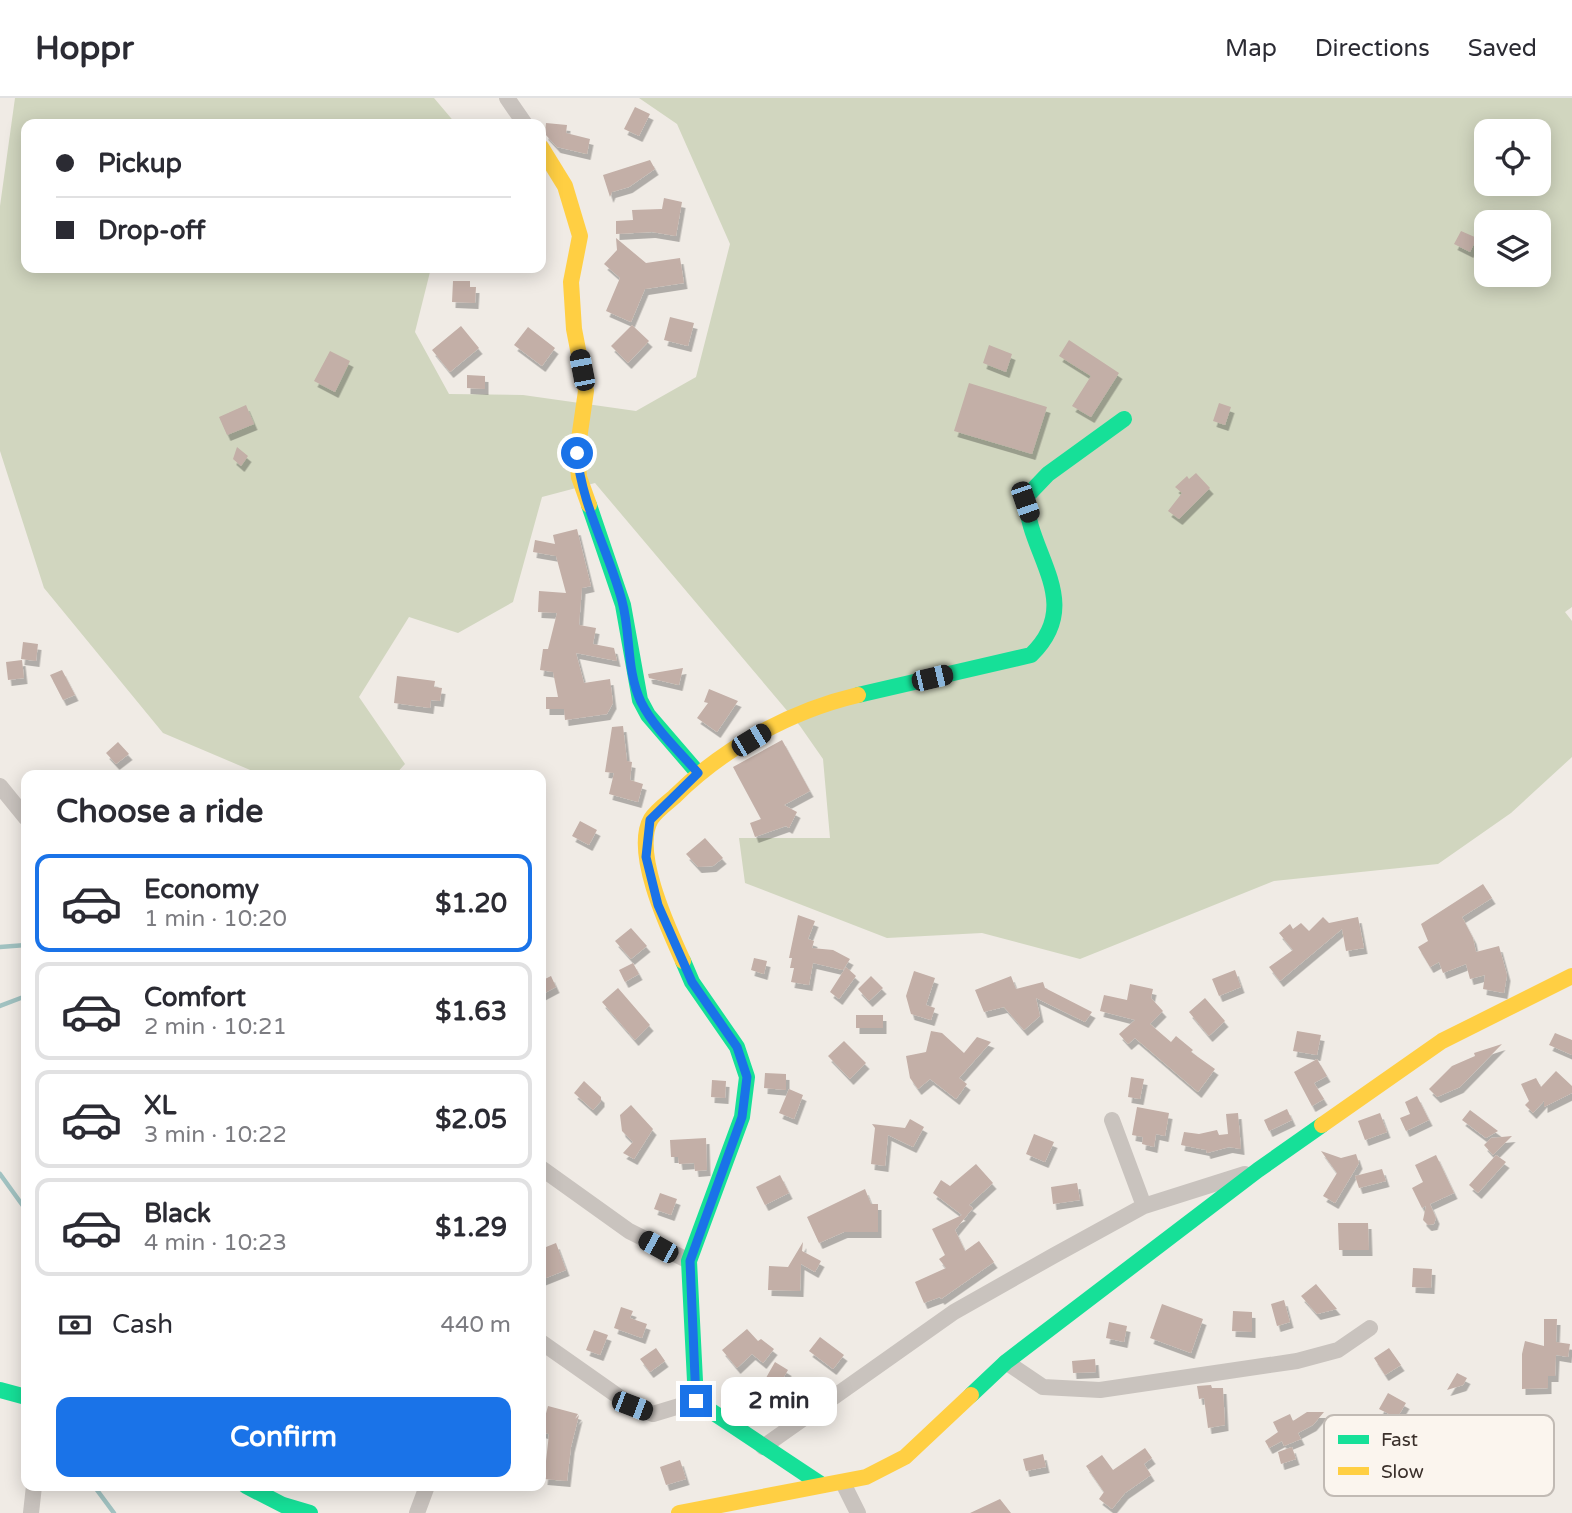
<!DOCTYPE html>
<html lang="en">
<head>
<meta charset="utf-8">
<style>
	:root { --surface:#fff; --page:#f7f7f7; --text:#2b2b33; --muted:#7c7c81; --line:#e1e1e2; --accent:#1a73e8 }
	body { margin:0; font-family:"Varela Round",sans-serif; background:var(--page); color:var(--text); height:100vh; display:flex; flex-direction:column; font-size:26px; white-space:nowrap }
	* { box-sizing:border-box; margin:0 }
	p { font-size:23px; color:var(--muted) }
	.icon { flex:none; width:38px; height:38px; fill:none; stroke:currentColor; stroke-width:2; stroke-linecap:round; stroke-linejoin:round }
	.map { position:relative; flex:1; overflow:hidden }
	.side { position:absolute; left:21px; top:672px; width:525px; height:721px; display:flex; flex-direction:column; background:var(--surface); border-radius:14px; box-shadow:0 4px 18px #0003 }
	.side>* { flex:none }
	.guide { position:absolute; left:21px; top:21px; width:525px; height:154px; border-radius:14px; box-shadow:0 4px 18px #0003; display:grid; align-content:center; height:154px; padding:0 35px; background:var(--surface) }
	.buttons { position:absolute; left:1474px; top:21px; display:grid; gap:14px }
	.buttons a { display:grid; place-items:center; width:77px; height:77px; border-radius:14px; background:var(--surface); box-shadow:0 4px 18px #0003; font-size:35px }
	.end { position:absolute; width:32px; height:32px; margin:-16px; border:9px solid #1a73e8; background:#fff; box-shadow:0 0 0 4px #fff }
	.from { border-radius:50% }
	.bubble { position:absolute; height:49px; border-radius:14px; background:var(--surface); box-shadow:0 4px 18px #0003; font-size:23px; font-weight:700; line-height:49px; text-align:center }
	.car { position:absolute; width:21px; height:42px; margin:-21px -10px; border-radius:9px; box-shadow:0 0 5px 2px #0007; background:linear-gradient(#222 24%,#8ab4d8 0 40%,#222 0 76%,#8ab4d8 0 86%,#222 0) }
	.guide b { display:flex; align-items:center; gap:24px; height:66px; font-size:26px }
	.guide b+b { border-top:2px solid var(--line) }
	.guide i { width:18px; height:18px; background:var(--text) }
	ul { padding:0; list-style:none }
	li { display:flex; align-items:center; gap:21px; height:98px; margin:0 14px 10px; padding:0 21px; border:4px solid var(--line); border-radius:14px }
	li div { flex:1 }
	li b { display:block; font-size:26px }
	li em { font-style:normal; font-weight:700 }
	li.active { border-color:var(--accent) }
	li>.icon { width:63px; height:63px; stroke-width:1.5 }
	h2 { padding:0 35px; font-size:32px; line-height:84px }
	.pay { display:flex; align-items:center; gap:18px; height:77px; padding:0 35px; font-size:26px }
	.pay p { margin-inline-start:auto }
	.cta { display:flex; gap:14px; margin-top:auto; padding:14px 35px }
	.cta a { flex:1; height:80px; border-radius:14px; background:var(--accent); color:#fff; font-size:28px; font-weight:700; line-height:80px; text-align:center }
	header { display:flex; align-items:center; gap:42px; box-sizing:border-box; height:98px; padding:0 35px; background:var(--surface); border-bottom:2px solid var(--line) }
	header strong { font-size:33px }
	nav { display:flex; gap:38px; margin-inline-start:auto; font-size:24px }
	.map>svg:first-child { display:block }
</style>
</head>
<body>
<header>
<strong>Hoppr</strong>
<nav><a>Map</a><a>Directions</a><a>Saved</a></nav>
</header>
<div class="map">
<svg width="1572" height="1415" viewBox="0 0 1572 1415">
	<defs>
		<filter id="shadow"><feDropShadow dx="3.5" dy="6" stdDeviation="0" flood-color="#0004"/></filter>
	</defs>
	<rect width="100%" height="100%" fill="#f0ebe5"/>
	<path fill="#d1d6bf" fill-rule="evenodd" d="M15,0H434L456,26H26V170H431L415,234L449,296L523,297L636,313L696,279L730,146L677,26L639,0H1572V509L1565,514L1572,523V659L1511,715L1438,766L1274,783L1080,861L982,835L887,840L745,785L739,740H830L823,661L800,628L595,385L542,399L513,504L458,535L409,519L359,599L405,666L395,677H262L163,635L44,490L0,353V108ZM1486,33H1538V86H1486ZM1486,124H1538V177H1486Z"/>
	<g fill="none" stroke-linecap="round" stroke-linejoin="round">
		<path stroke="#a1c2c1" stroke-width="4.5" d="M0,849L26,847
			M0,908L26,898
			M0,1076L26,1112
			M94,1388L114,1415"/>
	</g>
	<path fill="#c3afa7" filter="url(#shadow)" d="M635,9L650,16L639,38L624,31Z
		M546,25L567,27L566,35L590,41L587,56L557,49L545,36Z
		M650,62L655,71L629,89L612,94L610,99L603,77Z
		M664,100L682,104L676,138L652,134L616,136V123L633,122L632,112L662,111Z
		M1461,133L1477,140L1470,154L1454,146Z
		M616,140L646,165L680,160L684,185L645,191L631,224L606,213L620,180L604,166L617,152Z
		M453,183H470V189H476L475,205L452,204Z
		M670,219L694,225L688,248L664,242Z
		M632,227L649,243L628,265L611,248Z
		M461,228L479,250L450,274L432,252Z
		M528,229L555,250L542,268L514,247Z
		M1069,242L1119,275L1091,319L1072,308L1091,278L1059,258Z
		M989,247L1012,256L1006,274L983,265Z
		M330,253L350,263L335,294L314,283Z
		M467,277L485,278V291L467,290Z
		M969,285L1047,309L1032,356L954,333Z
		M1219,305L1231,309L1225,327L1213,323Z
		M246,307L254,326L227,337L219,319Z
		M237,349L248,358L241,368L233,361Z
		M1196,375L1210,390L1179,421L1168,413L1182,395L1175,389L1187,378L1189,381Z
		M577,431L591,488L582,490L579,527L596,530L593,546L614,550L617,563L576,555L584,585L610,581L613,605L607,616L565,622L564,611H546V599H558L553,574L540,572L543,551H548L557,515L538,514L539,493L566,495L556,458L533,454L535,442L555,446L553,437Z
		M23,544L38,546L36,563L21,561Z
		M22,562L24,580L8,582L6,564Z
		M683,570L679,587L649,580L648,576Z
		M62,572L75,597L63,602L50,577Z
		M397,578L435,583L434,589L442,590L440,603L431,602L430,610L394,605Z
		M709,591L738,603L717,634L697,620L708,605L704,604Z
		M623,628L627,663L632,664L630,682L643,686L638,704L609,696L614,675L605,674L612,629Z
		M782,642L810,693L784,707L797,714L789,730L786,728L755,739L750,725L761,721L733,669Z
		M118,644L129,656L116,666L106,655Z
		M580,723L597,732L589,747L572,738Z
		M705,740L723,760L713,768L698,769L686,756Z
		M1483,786L1492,800L1462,819L1473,840L1476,854L1499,848L1507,877L1504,895L1483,891L1485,877L1470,881L1466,866L1443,875L1439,864L1430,869L1418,849L1428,843L1421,826Z
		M798,817L815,823L808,841L814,843L812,850L833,852L850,861L843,872L813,865L809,887L791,884L794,870H790L792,860H789Z
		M1323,819L1329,825L1358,819L1364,850L1346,853L1342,831L1280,883L1269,869L1293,852L1279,835L1290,826L1293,831L1301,825L1309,833Z
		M631,830L647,848L631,861L615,843Z
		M754,860L767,863L764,876L751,872Z
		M633,865L639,876L625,884L619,872Z
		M846,869L856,878L839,901L830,894Z
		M1235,872L1241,889L1219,898L1212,881Z
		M914,873L935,880L926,907L935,910L931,922L911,916L906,898Z
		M551,878L556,889L541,897V883Z
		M871,878L883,890L869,903L858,891Z
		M1011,878L1016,891L1043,884L1045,890L1092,914L1085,924L1036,900L1040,918L1024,932L1004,909L984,914L975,892Z
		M1130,886L1153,891L1151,900L1163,913L1150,926L1171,944L1176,938L1193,952L1191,954L1215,971L1198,994L1135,940L1128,946L1119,936L1135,922L1100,913L1104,897L1127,902Z
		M618,890L650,927L635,942L602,904Z
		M1205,900L1225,923L1209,938L1189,914Z
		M856,917H883V930H856Z
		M931,933L942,935L964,955L977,939L991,944L959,980L967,986L956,1001L930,981L918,991L910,980L906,958L926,954Z
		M1297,933L1321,937L1317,957L1293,953Z
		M1555,935L1572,942V957L1549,947Z
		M844,943L866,965L850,981L828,958Z
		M1502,946L1460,989L1437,999L1429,991L1452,968L1475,958L1474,955Z
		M1317,961L1327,978L1314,985L1324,1001L1312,1008L1294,974Z
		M1556,973L1572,988V995L1544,1009V1003L1533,1015L1525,1007L1529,1003L1521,986L1536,980L1541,989Z
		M765,975L786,976V992L764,990Z
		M1131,979L1144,981L1140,1001L1128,999Z
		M712,982L726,983L725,1000L711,999Z
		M584,983L601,999V1003L593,1012L574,995Z
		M789,991L803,997L794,1021L779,1015Z
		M1417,998L1429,1022L1406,1033L1400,1020L1410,1016L1405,1004Z
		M631,1007L653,1031L634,1061L623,1055L633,1044L622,1033L620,1017Z
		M1137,1009L1169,1015L1165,1038L1156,1036L1154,1049L1142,1046L1143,1039L1132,1037Z
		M1287,1011L1292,1022L1269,1033L1264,1022Z
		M1470,1012L1498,1033L1486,1040L1462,1022Z
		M1238,1015L1241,1051L1229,1049L1207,1055L1206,1052L1181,1047L1184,1034L1199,1036L1217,1032L1219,1037L1228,1036L1226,1016Z
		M1380,1015L1387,1034L1365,1042L1358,1023Z
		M910,1021L924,1029L913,1049L888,1037L885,1068L871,1066L875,1030L872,1026L905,1030Z
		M1034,1036L1054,1044L1045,1064L1026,1056Z
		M1512,1038L1493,1057L1484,1047L1491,1040Z
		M706,1040L707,1072L695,1073L694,1065L679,1066L678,1059H671L670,1042Z
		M1321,1053L1341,1060L1356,1056L1359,1065L1335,1105L1323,1098L1337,1075Z
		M1436,1057L1454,1095L1430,1106L1436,1120L1434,1126L1428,1127L1423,1122L1426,1108L1422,1110L1412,1090L1423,1084L1415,1067Z
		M1496,1057L1506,1064L1478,1095L1469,1087Z
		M976,1066L993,1085L969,1107L973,1110L955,1132L965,1153L979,1143L994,1164L941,1201L940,1199L924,1205L915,1184L946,1170L939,1161L945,1157L932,1131L962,1117L933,1095L941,1082L950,1088Z
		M1382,1071L1386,1083L1359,1090L1355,1078Z
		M780,1077L789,1095L765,1107L756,1089Z
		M1077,1085L1080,1102L1053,1106L1051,1089Z
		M865,1091L871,1106H878V1134H844L819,1145L807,1119Z
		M660,1095L677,1101L671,1117L654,1111Z
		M1338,1125H1368L1369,1152H1339Z
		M803,1144L802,1153L821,1163L815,1174L801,1166L800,1193L768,1192L769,1168L788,1169Z
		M556,1145L566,1172L541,1182V1151Z
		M1413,1170L1432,1171L1431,1190L1412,1189Z
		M1316,1186L1337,1211L1317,1216L1301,1198Z
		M1284,1202L1290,1224L1277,1228L1271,1206Z
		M1162,1206L1203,1221L1191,1255L1150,1240Z
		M621,1209L633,1213L630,1220L647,1226L642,1240L614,1230Z
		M1233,1213L1252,1214V1234L1232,1233Z
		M1544,1221H1557L1556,1244L1570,1246L1568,1259L1556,1257L1555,1278H1548V1290L1522,1291V1256L1525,1243L1544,1248Z
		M1109,1224L1127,1228L1124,1244L1106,1240Z
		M747,1231L758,1243L761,1241L774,1251L763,1265L752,1256L737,1270L722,1252Z
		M594,1232L608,1237L600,1257L586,1252Z
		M820,1239L844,1257L833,1271L809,1253Z
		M656,1250L665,1263L650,1274L640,1261Z
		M1389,1250L1401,1267L1385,1277L1374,1260Z
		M1095,1261L1096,1274L1073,1275L1072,1263Z
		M775,1264L788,1272L771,1301L758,1294Z
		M1457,1275L1467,1280L1463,1287L1447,1292Z
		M1211,1287L1212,1290H1223L1225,1327L1208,1330L1204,1300L1199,1301L1197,1288Z
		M1388,1295L1406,1305L1397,1320L1379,1311Z
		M548,1308L578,1316L575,1321L579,1317L571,1349L567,1383L544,1381L549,1336L541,1334Z
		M1307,1314H1324L1313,1327L1298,1335L1301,1341L1284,1348L1282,1343L1269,1350L1265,1343L1278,1334L1273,1324L1290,1316L1293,1323Z
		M1292,1349L1296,1361L1281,1366L1278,1354Z
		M1145,1350L1152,1360L1144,1366L1151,1377L1125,1395L1112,1411L1099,1401L1104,1394L1086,1368L1102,1357L1113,1372Z
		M1043,1356L1046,1369L1026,1373L1023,1361Z
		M680,1362L686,1381L666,1387L660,1369Z
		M1000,1401L1011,1415H970Z"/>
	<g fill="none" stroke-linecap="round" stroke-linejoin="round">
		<path stroke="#c9c3be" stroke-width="16" d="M507,0L525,26
			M0,688L26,720
			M1112,1022L1144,1108
			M541,1070L629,1133L689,1163
			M541,1244L632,1308L653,1316L696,1303
			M1006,1264L1043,1289L1100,1292L1297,1263L1338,1252L1370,1230
			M763,1349L954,1214L1053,1158L1144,1108L1245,1076
			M844,1387L858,1415
			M31,1415L34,1388
			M417,1415L427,1388"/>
		<path stroke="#16e098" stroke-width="16" d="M589,407L623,507L640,602L648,617L698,675
			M858,597L1031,557C1086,504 1027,456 1026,399L1048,376L1124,321
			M683,863L692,884L737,949L747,979L742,1019L689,1163L696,1303L822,1387
			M0,1292L26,1299
			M971,1297L1006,1264L1258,1072L1322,1027
			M246,1388L283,1407L310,1415"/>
		<path stroke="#ffcf43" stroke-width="16" d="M541,49L565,88L580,138L571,184L574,231L586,293L577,355L579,379L589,407
			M683,863C669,832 632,754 651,721C656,713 667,705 674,699C723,650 790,613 858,597
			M1322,1027L1442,943L1572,878
			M679,1415L866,1379L905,1359L971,1297"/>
	</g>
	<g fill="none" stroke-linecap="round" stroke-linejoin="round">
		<path stroke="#1a73e8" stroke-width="9" d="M577,355C581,406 609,454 622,503C631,536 626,572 641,604C654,630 679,653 698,675L650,722L646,759L658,807L692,884L737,949L747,979L742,1019L690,1163L696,1303"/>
	</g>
	<rect x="1324" y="1317" width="230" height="81" rx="10" fill="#fbf5ee" stroke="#c1bab4" stroke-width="2"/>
	<rect x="1338" y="1337" width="31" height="9" fill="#16e098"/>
	<rect x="1338" y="1369" width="31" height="8" fill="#ffcf43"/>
	<g font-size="19" fill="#3b302b">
		<text x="1381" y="1348">Fast</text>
		<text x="1381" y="1380">Slow</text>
	</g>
</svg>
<div class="buttons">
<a><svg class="icon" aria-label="locate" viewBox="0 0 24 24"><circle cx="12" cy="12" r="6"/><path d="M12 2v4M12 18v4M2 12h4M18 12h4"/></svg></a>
<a><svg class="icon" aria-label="layers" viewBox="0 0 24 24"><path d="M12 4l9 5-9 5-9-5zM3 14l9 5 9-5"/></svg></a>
</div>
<i class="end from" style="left:577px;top:355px"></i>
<i class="end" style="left:696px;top:1303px"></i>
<div class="bubble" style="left:721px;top:1279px;width:116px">2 min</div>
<i class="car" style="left:582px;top:272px;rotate:349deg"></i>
<i class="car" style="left:1025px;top:404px;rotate:161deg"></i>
<i class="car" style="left:932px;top:580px;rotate:77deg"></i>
<i class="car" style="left:751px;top:642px;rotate:59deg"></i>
<i class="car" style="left:658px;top:1149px;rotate:299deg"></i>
<i class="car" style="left:632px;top:1308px;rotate:111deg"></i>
<div class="guide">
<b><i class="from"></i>Pickup</b>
<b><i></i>Drop-off</b>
</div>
<section class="side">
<h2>Choose a ride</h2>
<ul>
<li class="active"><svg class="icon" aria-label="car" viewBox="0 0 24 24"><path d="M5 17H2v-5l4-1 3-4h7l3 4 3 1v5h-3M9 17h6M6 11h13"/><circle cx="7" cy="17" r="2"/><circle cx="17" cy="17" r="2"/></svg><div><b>Economy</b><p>1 min · 10:20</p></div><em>$1.20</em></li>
<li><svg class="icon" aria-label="car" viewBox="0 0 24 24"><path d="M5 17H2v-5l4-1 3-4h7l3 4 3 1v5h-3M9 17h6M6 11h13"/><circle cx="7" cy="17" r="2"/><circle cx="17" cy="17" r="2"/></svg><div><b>Comfort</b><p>2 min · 10:21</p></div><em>$1.63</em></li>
<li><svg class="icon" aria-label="car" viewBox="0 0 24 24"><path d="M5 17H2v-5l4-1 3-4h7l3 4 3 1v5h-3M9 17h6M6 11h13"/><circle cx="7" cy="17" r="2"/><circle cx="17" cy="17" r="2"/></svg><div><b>XL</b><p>3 min · 10:22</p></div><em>$2.05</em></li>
<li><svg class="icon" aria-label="car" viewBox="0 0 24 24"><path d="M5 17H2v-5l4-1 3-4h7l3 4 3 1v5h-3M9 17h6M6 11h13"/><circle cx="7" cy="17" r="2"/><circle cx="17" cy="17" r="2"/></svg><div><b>Black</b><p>4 min · 10:23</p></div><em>$1.29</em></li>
</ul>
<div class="pay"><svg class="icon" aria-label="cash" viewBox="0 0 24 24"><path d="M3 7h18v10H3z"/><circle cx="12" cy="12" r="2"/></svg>Cash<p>440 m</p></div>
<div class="cta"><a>Confirm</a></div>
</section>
</div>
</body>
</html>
